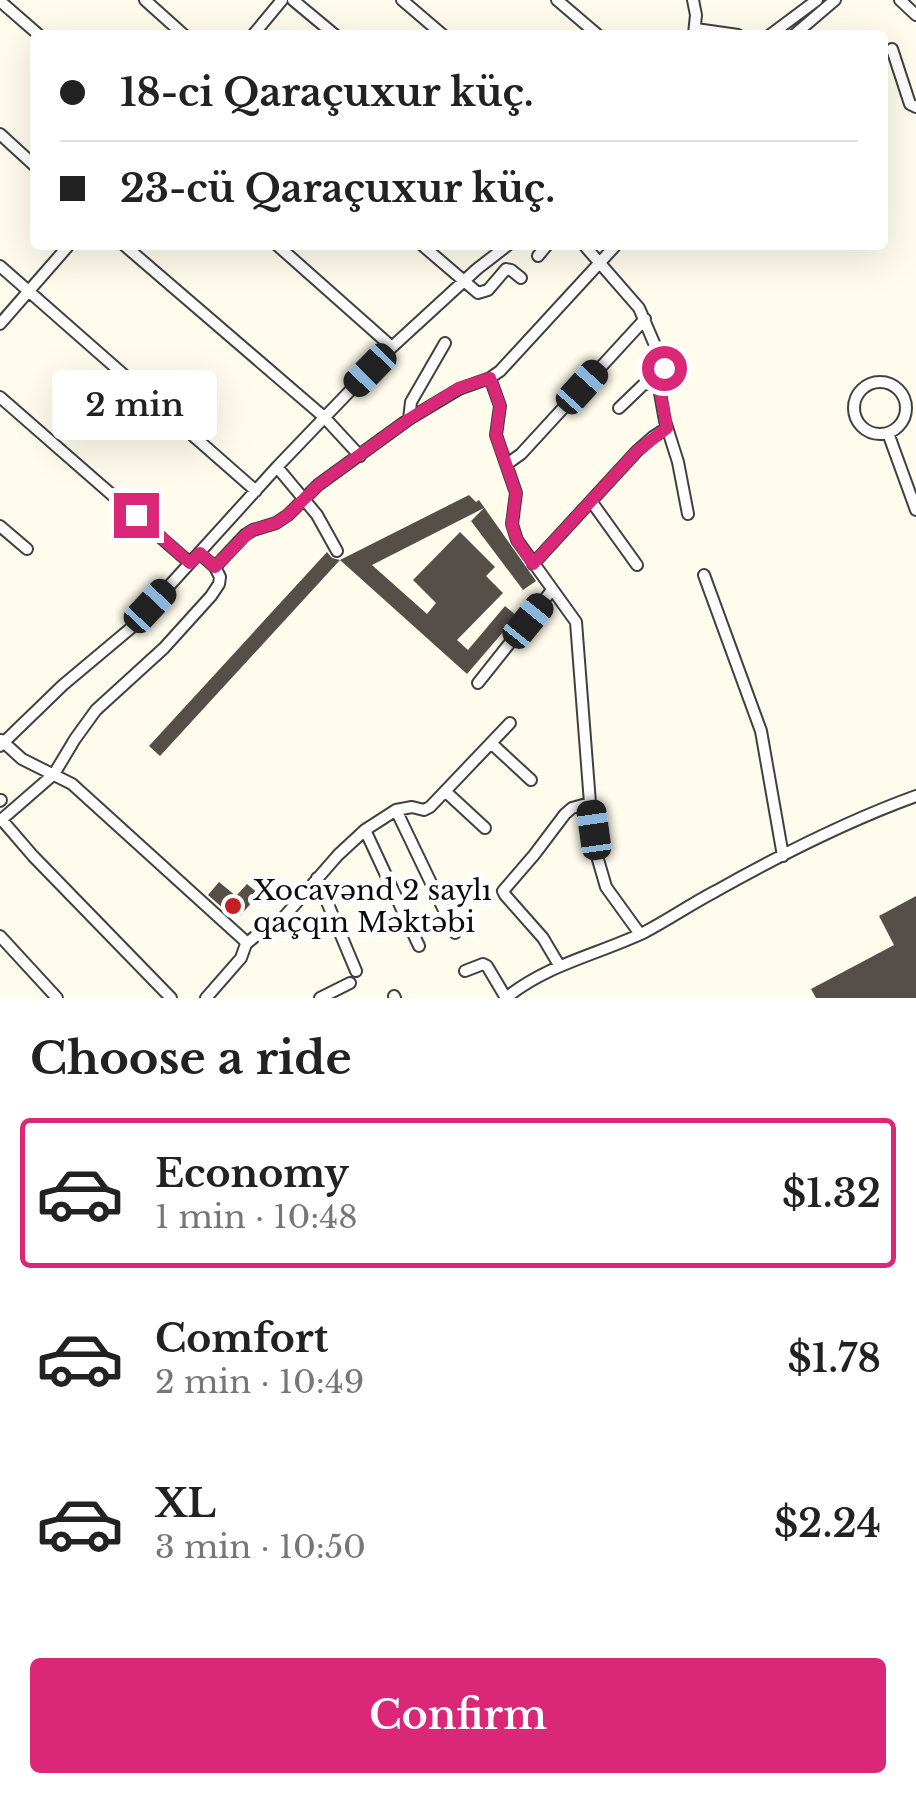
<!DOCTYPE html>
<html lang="en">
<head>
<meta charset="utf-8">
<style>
	:root { --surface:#fff; --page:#f2f2f2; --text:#222; --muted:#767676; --line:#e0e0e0; --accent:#db2777 }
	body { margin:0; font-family:"Libre Baskerville",serif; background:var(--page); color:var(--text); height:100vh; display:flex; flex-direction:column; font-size:38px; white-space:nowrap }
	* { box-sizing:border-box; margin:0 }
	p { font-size:32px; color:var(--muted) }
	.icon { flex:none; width:55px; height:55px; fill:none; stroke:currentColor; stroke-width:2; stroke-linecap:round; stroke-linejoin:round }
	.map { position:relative; height:998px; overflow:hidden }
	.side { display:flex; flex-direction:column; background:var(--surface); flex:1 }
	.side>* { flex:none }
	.guide { position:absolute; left:30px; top:30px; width:858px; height:220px; border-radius:10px; box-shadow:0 10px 40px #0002; display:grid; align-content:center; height:220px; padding:0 30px; background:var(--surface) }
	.end { position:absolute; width:45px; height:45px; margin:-22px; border:12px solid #db2777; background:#fff; box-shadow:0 0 0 5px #fff }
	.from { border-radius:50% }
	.bubble { position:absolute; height:70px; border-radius:10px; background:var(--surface); box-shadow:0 10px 40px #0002; font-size:32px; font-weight:600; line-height:70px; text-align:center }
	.car { position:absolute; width:30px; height:60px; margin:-30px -15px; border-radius:12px; box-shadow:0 0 8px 2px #0007; background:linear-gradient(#222 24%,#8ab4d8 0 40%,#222 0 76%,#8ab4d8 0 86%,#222 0) }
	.guide b { display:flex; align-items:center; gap:35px; height:95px; font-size:38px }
	.guide b+b { border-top:2px solid var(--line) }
	.guide i { width:25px; height:25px; background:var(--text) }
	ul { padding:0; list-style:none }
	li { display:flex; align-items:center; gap:30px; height:150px; margin:0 20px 15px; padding:0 10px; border:5px solid transparent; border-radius:10px }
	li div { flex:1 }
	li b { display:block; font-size:38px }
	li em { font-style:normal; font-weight:600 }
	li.current { border-color:var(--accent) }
	li>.icon { width:90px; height:90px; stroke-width:1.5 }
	h2 { padding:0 30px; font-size:45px; line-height:120px }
	.action { display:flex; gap:20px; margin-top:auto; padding:20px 30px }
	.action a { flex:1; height:115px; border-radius:10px; background:var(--accent); color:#fff; font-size:40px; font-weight:600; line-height:115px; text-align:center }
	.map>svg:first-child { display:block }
</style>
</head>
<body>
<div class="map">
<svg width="916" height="998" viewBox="0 0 916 998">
	<rect width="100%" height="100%" fill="#fffced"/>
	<path fill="#564f49" d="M469,495L476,502L479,500L536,581L523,590L471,521L484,508L372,565L427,614L436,603L413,580L460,532L495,567L486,576L503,593L457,640L468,650L505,606L517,616L467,674L340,560Z
		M327,552L332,558L340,560L160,756L149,746Z
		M219,882L236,896L247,884L259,894L240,916L233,917L208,895Z
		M916,896V998H816L811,989L894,945L879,916Z"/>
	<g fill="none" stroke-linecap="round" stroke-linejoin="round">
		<defs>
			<path id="minor" d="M145,0L184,35
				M293,0L335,35
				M402,0L443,35
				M557,0L598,35
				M693,0L696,15L694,34
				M900,0L916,15
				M0,1L39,35
				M696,29L738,35
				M253,35L282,0
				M770,35L817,0
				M794,35L835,0
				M892,49L910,104L916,107
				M0,134L35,166
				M124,245L324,417L360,456
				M277,245L392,347
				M422,245L478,293L488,290L506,269L511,270L521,278
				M584,245L639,308L663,364L660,380V393L665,421L678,462L688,514
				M538,256L547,245
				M0,266L256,491
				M0,324L69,245
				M490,378L500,406L496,435L516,493L512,524L517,540L576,622L590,803L597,856L606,887L640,934
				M854 408a26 26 0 1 1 52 0a26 26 0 1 1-52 0Z
				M0,397L190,563
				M619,408L643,385L660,380
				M409,419L411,402L445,343
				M888,433L916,510
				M507,464L521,454L645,319
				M277,467L317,515L337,551
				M591,501L637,565
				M0,526L27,549
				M533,564L637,451L653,437L667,428
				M215,567L245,535L253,530L276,523L288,515L318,485L409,419L459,389L490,378L500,371L616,245
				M704,575L761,731L783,856
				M478,683L552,590
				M1,740L22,759L72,784L244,940L246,944L241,958L206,998
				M491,743L531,780
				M0,746L63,685L131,628L277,467L392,347L477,269L508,245
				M445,791L485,828
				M0,801L1,800
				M396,810L455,933
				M2,820L33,856L171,998
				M0,821L54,774L75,739L96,710L164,648L211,596L219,584L220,577L215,567L199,553
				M365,830L419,946
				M317,878L356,971
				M0,936L57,998
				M246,944L264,929L284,917L338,855L365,830L396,810L412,807L424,810L430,807L510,723
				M559,965L543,938L505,895L503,891L534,855L565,814L572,808L590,803
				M465,971L483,964L487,966L506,998
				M394,996L395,998
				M320,998L350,983
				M506,998C546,965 596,955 643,933C668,920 691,904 716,891C780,855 847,821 916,796"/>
		</defs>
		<use href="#minor" stroke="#404040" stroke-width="14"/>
		<use href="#minor" stroke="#fff" stroke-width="10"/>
	</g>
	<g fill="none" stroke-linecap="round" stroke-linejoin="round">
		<path stroke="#db2777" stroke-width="12" d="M136,515L190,563L200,553L215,567L246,535L253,530L276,523L288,515L318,485L409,419L459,388L490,378L500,406L496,435L516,493L512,524L517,540L533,564L637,451L667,428L659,386L664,368"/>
	</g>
	<circle fill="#c22022" stroke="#fff" stroke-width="4" cx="233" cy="906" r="10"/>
	<g text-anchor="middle" stroke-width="10" stroke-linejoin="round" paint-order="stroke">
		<g font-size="28" fill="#0d0d0d" stroke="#fff" text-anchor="start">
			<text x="253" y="900">Xocavənd 2 saylı<tspan x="253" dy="32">qaçqın Məktəbi</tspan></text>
		</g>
	</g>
</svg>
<i class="end from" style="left:664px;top:368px"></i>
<i class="end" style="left:136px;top:515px"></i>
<div class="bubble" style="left:52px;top:370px;width:165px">2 min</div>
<i class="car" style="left:370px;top:370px;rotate:224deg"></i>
<i class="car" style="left:582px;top:387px;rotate:42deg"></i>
<i class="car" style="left:150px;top:606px;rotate:43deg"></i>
<i class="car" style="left:528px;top:621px;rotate:39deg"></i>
<i class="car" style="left:594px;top:830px;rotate:352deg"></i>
<div class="guide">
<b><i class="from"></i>18-ci Qaraçuxur küç.</b>
<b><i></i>23-cü Qaraçuxur küç.</b>
</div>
</div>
<section class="side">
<h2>Choose a ride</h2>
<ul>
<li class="current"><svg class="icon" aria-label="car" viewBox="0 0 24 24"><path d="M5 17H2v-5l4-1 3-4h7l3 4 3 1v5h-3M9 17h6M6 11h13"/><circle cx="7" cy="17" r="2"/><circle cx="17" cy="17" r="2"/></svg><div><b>Economy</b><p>1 min · 10:48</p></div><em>$1.32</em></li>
<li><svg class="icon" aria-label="car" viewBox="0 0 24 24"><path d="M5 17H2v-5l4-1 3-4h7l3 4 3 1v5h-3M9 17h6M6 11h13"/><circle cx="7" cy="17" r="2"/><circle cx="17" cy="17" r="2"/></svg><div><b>Comfort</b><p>2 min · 10:49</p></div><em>$1.78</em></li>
<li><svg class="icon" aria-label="car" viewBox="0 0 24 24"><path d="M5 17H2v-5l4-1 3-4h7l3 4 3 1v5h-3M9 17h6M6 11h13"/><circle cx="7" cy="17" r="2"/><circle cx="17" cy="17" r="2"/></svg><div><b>XL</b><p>3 min · 10:50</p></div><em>$2.24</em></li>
</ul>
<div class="action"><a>Confirm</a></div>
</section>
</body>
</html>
